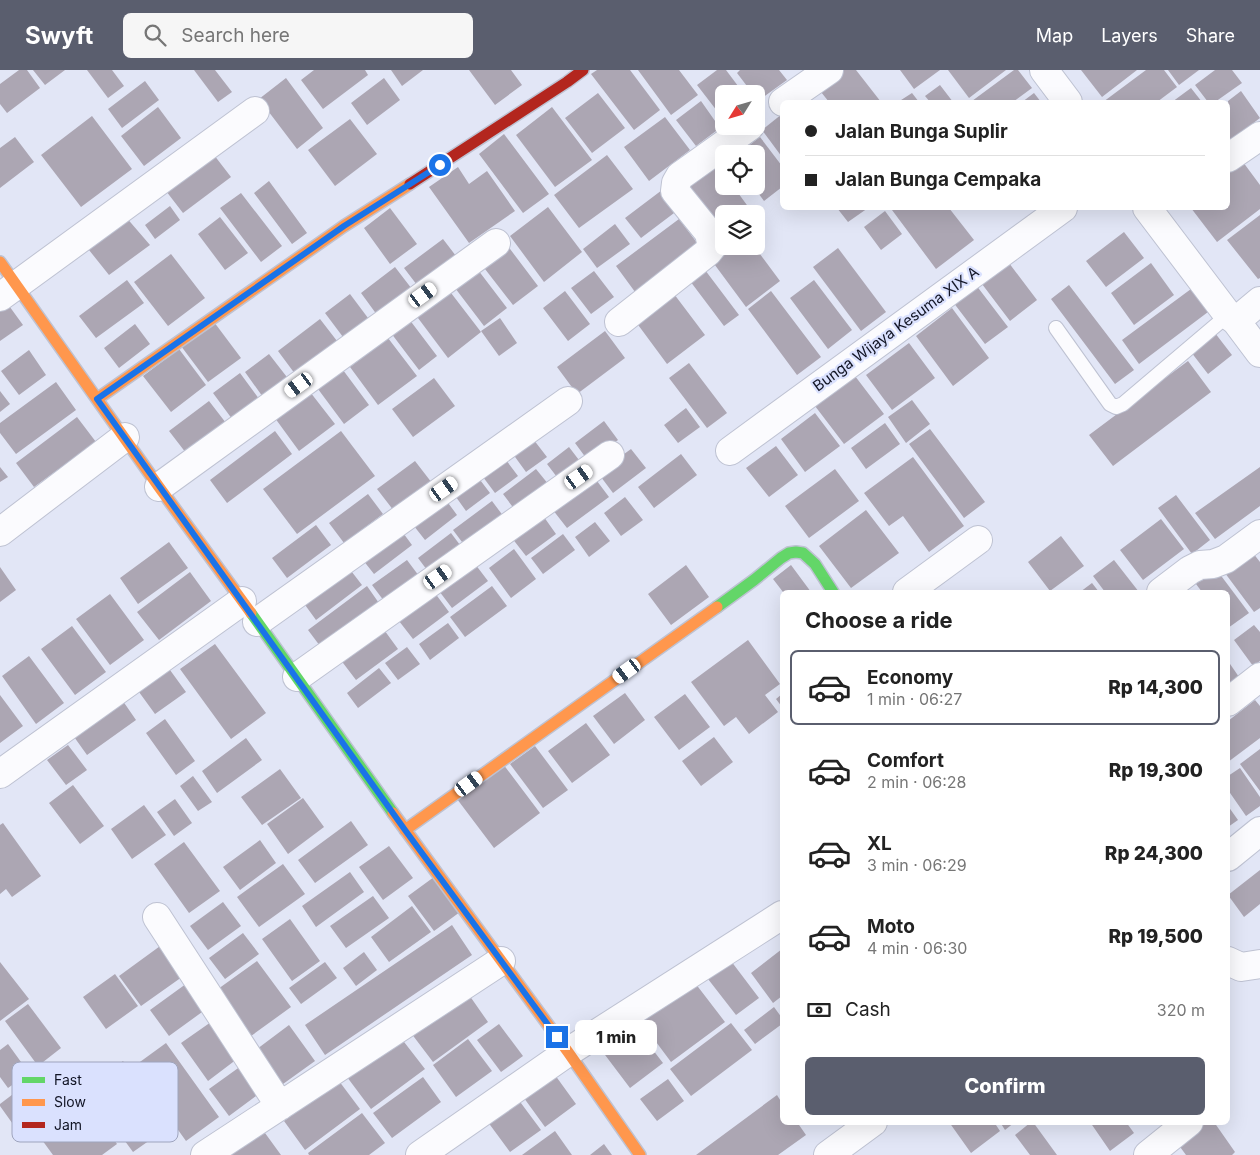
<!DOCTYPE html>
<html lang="en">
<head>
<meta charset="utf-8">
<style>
	:root { --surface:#fff; --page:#f6f6f6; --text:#222; --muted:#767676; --line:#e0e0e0; --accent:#5a5e6e }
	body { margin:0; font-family:Inter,sans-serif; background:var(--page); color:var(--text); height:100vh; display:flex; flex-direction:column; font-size:19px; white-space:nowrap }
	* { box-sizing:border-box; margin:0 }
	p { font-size:16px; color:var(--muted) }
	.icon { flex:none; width:28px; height:28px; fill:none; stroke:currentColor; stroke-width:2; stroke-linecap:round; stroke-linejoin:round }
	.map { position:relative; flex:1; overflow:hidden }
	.details { position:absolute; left:780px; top:520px; width:450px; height:535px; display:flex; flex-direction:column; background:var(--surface); border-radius:8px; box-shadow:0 5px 20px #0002 }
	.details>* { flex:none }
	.banner { position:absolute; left:780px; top:30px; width:450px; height:110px; border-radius:8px; box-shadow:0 5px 20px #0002; display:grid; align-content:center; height:110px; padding:0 25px; background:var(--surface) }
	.needle { width:32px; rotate:233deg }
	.controls { position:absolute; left:715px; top:15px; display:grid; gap:10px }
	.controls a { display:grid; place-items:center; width:50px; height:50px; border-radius:8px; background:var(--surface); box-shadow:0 5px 20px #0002; font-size:25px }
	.end { position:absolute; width:22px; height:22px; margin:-11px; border:6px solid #1a73e8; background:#fff; box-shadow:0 0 0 2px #fff }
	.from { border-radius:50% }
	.bubble { position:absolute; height:35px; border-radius:8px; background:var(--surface); box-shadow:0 5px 20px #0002; font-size:16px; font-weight:800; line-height:35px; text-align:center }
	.car { position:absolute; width:15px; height:30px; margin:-15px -8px; border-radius:6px; box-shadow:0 0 4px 1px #0007; background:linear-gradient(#fff 24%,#345 0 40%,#fff 0 76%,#345 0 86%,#fff 0) }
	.banner b { display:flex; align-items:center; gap:18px; height:48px; font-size:19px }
	.banner b+b { border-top:1px solid var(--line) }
	.banner i { width:12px; height:12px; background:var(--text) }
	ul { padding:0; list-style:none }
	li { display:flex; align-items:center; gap:15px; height:75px; margin:0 10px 8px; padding:0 15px; border:2px solid transparent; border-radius:8px }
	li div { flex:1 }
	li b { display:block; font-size:19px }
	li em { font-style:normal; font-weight:800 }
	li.on { border-color:var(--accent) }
	li>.icon { width:45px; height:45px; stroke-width:1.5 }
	h2 { padding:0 25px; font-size:22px; line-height:60px }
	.pay { display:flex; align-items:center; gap:12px; height:55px; padding:0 25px; font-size:19px }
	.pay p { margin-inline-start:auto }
	.button { display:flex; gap:10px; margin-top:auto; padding:10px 25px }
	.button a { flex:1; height:58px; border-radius:8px; background:var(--accent); color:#fff; font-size:20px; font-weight:800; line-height:58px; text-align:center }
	header { display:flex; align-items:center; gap:30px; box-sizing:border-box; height:70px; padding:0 25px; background:var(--accent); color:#fff }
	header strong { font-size:24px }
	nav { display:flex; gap:28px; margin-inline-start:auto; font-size:18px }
	.search { width:350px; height:45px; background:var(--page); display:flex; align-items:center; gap:12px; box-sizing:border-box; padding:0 18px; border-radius:8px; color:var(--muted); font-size:19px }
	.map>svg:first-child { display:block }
</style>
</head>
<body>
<header>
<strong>Swyft</strong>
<div class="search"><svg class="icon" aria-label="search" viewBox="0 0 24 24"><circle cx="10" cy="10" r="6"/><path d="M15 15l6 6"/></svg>Search here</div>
<nav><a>Map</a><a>Layers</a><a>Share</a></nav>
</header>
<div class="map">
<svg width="1260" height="1085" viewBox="0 0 1260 1085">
	<rect width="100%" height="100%" fill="#e2e6f6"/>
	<path fill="#aca6b3" d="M19,0H27L40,18L7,43L0,34V14Z
		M33,0H65L45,15Z
		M87,0H112L124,16L108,28Z
		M194,0H215L232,22L218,32Z
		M314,0H365L368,5L323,39L301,10Z
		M391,0H423L402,16Z
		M469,0H511L522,15L495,35Z
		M597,0H630L660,40L634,60L591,4Z
		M638,0H679L698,25L671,45Z
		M717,0H726L744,24H724V50L697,15Z
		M740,0H779L787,10L758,31L756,29V24H753L737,3Z
		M840,0H856L881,32H829L817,17Z
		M900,0H940L914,19Z
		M948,0H1006L969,28Z
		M1014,0H1018L1032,18L1013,32H973L972,31Z
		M1081,0H1137L1102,27Z
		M1146,0H1164L1177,17L1157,32H1103Z
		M1168,0H1199L1179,15Z
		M1215,0H1232L1242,13L1215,32H1208L1195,15Z
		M286,8L323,58L297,79L259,29Z
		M384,8L400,30L367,55L351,33Z
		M145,11L159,30L122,58L108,39Z
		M940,15L953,32H930L925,26Z
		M1191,18L1202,32H1172Z
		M1241,21L1260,48L1231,70L1228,65V31Z
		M598,23L625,58L592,83L565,48Z
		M912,23L919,32H898Z
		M1034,23L1041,32H1022Z
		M701,31L720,58L696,76L676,50Z
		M158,37L181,68L144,96L121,66Z
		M552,37L592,90L555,117L516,65Z
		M782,44V87L762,60Z
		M92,46L132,99L81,137L41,85Z
		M665,47L690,80L649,111L624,77Z
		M350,49L377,84L335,116L308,80Z
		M504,64L549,124L523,143L479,84Z
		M15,67L34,92L0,118V78Z
		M760,67L782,96V117L764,131L753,116H756V84H738Z
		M214,85L231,107L183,143L166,121Z
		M607,85L633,119L579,158L554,125Z
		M1243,92L1260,115V139L1217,172L1191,138H1228V104Z
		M717,95L724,105V116H733L752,142L749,144H724V163L721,164L687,118Z
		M458,97L469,114L487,101L515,141L469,173L429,117Z
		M269,111L307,163L292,174L254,123Z
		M666,117L682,137L641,168L625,148Z
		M241,123L282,176L261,192L220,138Z
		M170,136L180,150L155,169L145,155Z
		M548,137L582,182L544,212L510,166Z
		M390,138L417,174L390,194L364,158Z
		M837,138H868L848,152Z
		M895,138H949L974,170L936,199L892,140Z
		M885,141L902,164L881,180L864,157Z
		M1260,145V208L1258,209L1227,170Z
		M125,146L150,175L109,205L85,175Z
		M220,147L248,183L225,200L198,164Z
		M679,149L701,178L638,226L616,196Z
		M615,154L630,174L597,198L583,179Z
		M1124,162L1144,188L1106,217L1086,191Z
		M443,169L456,186L417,215L404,198Z
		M504,171L538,216L513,235L478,190Z
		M724,176H754L780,211L746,237L709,187Z
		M838,178L886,242L861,261L813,197Z
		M171,184L205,228L168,256L134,212Z
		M699,192L739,245L724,256L684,203Z
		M1009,193L1037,230L1010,251L982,214Z
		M1151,193L1174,225L1134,255L1111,223Z
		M475,196L507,238L484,256L452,214Z
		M395,197L415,223L380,249L361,223Z
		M594,201L614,227L591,244L571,218Z
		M127,210L144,233L96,268L79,246Z
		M814,210L852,260L828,279L790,228Z
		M976,215L1008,257L985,274L953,232Z
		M1069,215L1134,300L1115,314L1051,229Z
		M448,219L481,262L448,288L415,244Z
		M1191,219L1208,242L1139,294L1122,270Z
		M671,220L705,265L667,294L633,248Z
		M565,221L590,254L568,271L543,238Z
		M771,221L821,287L797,305L748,239Z
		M350,224L371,252L346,271L325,243Z
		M7,233L23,255L0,271V239Z
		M952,238L989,288L953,316L916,266Z
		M500,248L517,273L499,286L481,261Z
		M320,249L344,280L301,312L278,281Z
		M409,249L437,286L419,300L391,263Z
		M214,252L241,288L208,312L181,276Z
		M135,254L150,274L119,298L104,278Z
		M605,261L625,288L577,324L557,297Z
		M1215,263L1232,285L1208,304L1191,282Z
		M388,268L417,306L378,335L350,297Z
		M909,273L935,308L892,340L866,305Z
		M179,279L206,315L171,342L143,306Z
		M29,280L46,305L19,325L1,301Z
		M269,284L290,311L265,330L245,302Z
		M1188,291L1211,322L1113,396L1089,365Z
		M689,293L727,343L707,358L669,308Z
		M343,300L369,335L344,354L318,319Z
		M240,303L262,333L235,353L213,323Z
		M855,306L884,344L844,374L815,336Z
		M434,308L455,336L413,367L392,339Z
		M56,312L76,340L16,384L0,363V353Z
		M307,318L335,354L299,381L272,344Z
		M0,321L10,334L0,342Z
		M912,330L930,354L906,373L888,347Z
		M209,331L226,353L186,383L169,361Z
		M686,338L700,357L678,373L664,355Z
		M815,343L840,376L805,402L781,369Z
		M77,347L96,372L34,417L16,393Z
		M604,351L618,370L589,392L575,373Z
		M885,353L900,374L866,399L851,378Z
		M930,359L985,432L964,448L909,374Z
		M275,361L292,384L227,433L210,410Z
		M341,361L375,406L297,464L263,419Z
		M530,365L547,387L526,402L510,380Z
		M776,376L798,405L769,427L746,398Z
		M569,377L582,394L560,411L547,394Z
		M631,379L646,398L613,423L598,403Z
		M500,382L518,406L495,423L477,399Z
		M681,384L697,405L654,438L638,417Z
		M913,387L964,456L929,482L903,446L889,456L864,423Z
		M415,391L432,413L394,441L377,419Z
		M0,397L8,407L0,412Z
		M1260,397V436L1215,469L1195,443Z
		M536,399L549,415L515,440L503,424Z
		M835,399L859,431L809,468L785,436Z
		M474,402L490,423L466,441L451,420Z
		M591,403L609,427L567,458L549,435Z
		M368,424L383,444L344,473L329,453Z
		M1176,425L1210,470L1192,484L1158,438Z
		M443,426L457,445L425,470L410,451Z
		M625,427L643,450L621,466L604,443Z
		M492,431L504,447L465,476L453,460Z
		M539,440L556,464L526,486L508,463Z
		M866,440L899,483L851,518L819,476Z
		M1161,449L1184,479L1143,510L1120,480Z
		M595,452L610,471L589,487L575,467Z
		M316,455L331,475L287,508L272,488Z
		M398,456L412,475L374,504L359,485Z
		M451,463L463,479L430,504L418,488Z
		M563,464L575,480L543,504L531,488Z
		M1061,466L1084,496L1050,521L1028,492Z
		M169,472L188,498L138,534L120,508Z
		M1249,478L1260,492V538L1254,542L1222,499Z
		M514,479L536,509L511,528L489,498Z
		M407,490L422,510L387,535L372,515Z
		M472,490L488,511L452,538L436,517Z
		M1114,490L1139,522H1105L1093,506Z
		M345,493L362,515L316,550L300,528Z
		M686,495L709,527L671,555L648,524Z
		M791,495L811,522H783L773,509Z
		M0,497L16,520L0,532Z
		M1216,499L1249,543L1228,558V522H1202L1196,514Z
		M190,502L211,531L159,570L137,542Z
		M1092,513L1099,522H1080Z
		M429,515L449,542L413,569L392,542Z
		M367,516L381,536L323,580L308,560Z
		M492,516L507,536L465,567L450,547Z
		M110,524L144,570L110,595L76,549Z
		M448,553L459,568L430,590L419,574Z
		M1254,555L1260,562V591L1253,596L1234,570Z
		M72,556L106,602L75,625L41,579Z
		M382,557L398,579L356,610L340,589Z
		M748,570L780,614L765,625L778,642L749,664L736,647L724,656L691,612Z
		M215,574L266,643L231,669L180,599Z
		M407,577L420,594L398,610L385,593Z
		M29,586L64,633L36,654L2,606Z
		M1228,591L1239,607L1228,616Z
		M379,598L391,613L358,638L347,623Z
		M170,600L186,622L155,644L139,622Z
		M116,621L136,650L87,685L67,657Z
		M625,623L645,650L614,674L593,646Z
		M685,624L710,657L679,680L654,647Z
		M782,624V637L776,629Z
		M0,625L23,656L0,673Z
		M1255,630L1260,636V668L1228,692V651Z
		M165,649L195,691L176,705L146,663Z
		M586,653L610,685L572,713L548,681Z
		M714,667L733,692L701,716L682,691Z
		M246,668L262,690L217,723L202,701Z
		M68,675L87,700L66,715L47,690Z
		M535,676L568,720L543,738L510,694Z
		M1260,679V721L1240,694Z
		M503,694L540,743L494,778L457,729Z
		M1240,698L1260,727V736L1246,746L1228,720V706Z
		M280,699L301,728L262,755L241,727Z
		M193,706L212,732L198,741L180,716Z
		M73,715L104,756L80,774L49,733Z
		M303,728L324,757L288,784L267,754Z
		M175,729L192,753L174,766L157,742Z
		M144,735L166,765L132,789L111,759Z
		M1228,736L1238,750L1228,757Z
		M351,751L368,775L315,813L298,790Z
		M3,753L41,806L12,827L6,819L0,824V755Z
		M260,770L276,793L240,820L223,797Z
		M184,772L220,821L189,843L154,794Z
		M389,776L413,808L383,830L359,797Z
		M283,794L305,824L259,857L237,827Z
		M1260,800V834L1244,847L1228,825Z
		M350,802L364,822L316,857L302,836Z
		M434,807L460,842L434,861L408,826Z
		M373,826L389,848L346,878L330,856Z
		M223,832L241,856L208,880L190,856Z
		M412,836L431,862L389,892L371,867Z
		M290,849L320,891L292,911L262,869Z
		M452,855L472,885L325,985L305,955Z
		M243,863L259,884L225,909L209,888Z
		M167,871L189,902L141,936L119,906Z
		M782,879V926L773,933L751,903Z
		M364,882L377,900L356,916L343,898Z
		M257,891L291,937L251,966L218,919Z
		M731,891L759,928L736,945L708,909Z
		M0,892L29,929L0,951Z
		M325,892L337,908L301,934L289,918Z
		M115,904L138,936L106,959L83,927Z
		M692,909L725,952L671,992L639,949Z
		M190,911L209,937L169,966L150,940Z
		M467,922L488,952L433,992L411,963Z
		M28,934L61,978L38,996L5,951Z
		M774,937L782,948V954L755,974L744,960Z
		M629,949L663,993L630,1018L596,973Z
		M211,952L237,989L208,1011L181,973Z
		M731,953L752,980L691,1026L670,999Z
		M499,954L523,986L501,1002L477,970Z
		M289,955L315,991L283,1014L257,979Z
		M401,968L425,999L371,1039L347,1007Z
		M468,969L492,1001L456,1027L433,995Z
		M166,973L219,1047L186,1071L133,997Z
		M8,974L29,1003L8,1018L0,1007V980Z
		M123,991L170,1056L133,1082L86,1018Z
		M241,996L260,1023L229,1046L209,1019Z
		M555,1005L576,1034L545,1057L524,1028Z
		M423,1007L441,1032L392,1068L373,1043Z
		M668,1009L684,1031L657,1051L640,1029Z
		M339,1011L360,1039L305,1080L284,1051Z
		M21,1018L37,1040L15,1057L0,1036V1034Z
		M512,1021L541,1060L510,1082L482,1044Z
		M82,1025L117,1074L102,1085H53L34,1059Z
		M777,1025L782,1033V1052H797L806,1065L778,1085H696Z
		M362,1043L385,1073L369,1085H309L308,1083Z
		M257,1052L281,1085H212Z
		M949,1052H994L1000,1061L971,1083Z
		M1000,1052H1015L1005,1060Z
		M1031,1052H1033L1057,1085H1030L1015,1065Z
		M1090,1052H1126L1134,1063L1110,1081Z
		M1199,1052H1214L1235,1082L1232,1085H1186L1175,1070Z
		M555,1061L572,1085H522Z
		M604,1074L612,1085H590Z"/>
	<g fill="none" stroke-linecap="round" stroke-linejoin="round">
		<defs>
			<path id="lane" d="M1056,258L1110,334L1116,337L1123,334L1228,245"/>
			<path id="street" d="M1044,0L1068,32
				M783,32L829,0
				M1228,88L1260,66
				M1147,138L1228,245L1236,251L1260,283
				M0,227L255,41
				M1236,251L1260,231
				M619,252L708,182L712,177L709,163L675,121L676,113L680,106L750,56
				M730,381L1063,138
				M159,417L496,173
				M0,462L125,367
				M907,522L978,470
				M1161,522L1190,500L1200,495L1213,494L1226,489L1260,464
				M257,552L568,331
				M297,607L610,385
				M1228,632L1260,607
				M0,704L242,531
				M1228,787L1260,761
				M157,847L280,1036
				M1228,891L1241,897L1260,894
				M205,1085L501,891
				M420,1085L568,982L782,845
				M828,1085L873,1052
				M1148,1085L1189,1052"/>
			<path id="fast" d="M717,537L754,510L781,488L789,483L796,482L803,483L815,494L833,522
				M251,543L393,743"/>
			<path id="slow" d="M0,192L159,417L251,543
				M97,329L344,156L410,114
				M393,743L568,982L640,1085
				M405,760L717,537"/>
			<path id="jam" d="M410,114L567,12L583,0"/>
		</defs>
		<use href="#lane" stroke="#bec2d2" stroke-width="16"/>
		<use href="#street" stroke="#bec2d2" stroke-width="30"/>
		<use href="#fast" stroke="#bec2d2" stroke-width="14"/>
		<use href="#slow" stroke="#bec2d2" stroke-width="14"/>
		<use href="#jam" stroke="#bec2d2" stroke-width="14"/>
		<use href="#lane" stroke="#fbfbfe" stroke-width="14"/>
		<use href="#street" stroke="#fbfbfe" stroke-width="28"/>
		<use href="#fast" stroke="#63d668" stroke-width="11"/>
		<use href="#slow" stroke="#ff974d" stroke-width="11"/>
		<use href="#jam" stroke="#b3261e" stroke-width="11"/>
	</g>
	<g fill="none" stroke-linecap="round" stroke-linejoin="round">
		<path stroke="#1a73e8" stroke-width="6" d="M440,95L344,156L97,329L405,760L557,967"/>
	</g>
	<g text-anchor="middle" stroke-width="4.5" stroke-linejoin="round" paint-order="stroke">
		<g font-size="15" fill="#111424" stroke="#dae1fe">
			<text transform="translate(896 259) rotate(-36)" y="5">Bunga Wijaya Kesuma XIX A</text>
		</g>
	</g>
	<rect x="12" y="992" width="166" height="80" rx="8" fill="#dae1fe" stroke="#9ea4bd" stroke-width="1"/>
	<rect x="22" y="1007" width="23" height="6" fill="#63d668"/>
	<rect x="22" y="1029" width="23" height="7" fill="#ff974d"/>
	<rect x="22" y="1052" width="23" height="6" fill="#b3261e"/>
	<g font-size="14" fill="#111424">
		<text x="54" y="1015">Fast</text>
		<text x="54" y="1037">Slow</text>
		<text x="54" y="1060">Jam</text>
	</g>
</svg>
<div class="controls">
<a><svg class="needle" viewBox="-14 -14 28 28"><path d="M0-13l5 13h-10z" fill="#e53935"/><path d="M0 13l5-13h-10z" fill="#767676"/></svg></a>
<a><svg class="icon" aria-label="locate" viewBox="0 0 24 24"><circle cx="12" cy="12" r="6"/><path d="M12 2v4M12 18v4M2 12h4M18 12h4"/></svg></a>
<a><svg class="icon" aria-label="layers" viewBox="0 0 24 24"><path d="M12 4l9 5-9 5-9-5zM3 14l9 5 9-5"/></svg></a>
</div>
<i class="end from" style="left:440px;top:95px"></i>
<i class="end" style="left:557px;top:967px"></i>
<div class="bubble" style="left:575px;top:950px;width:82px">1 min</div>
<i class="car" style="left:423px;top:225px;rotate:54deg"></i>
<i class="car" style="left:299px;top:315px;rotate:234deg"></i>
<i class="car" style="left:579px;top:407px;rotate:55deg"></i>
<i class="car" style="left:444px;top:419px;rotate:55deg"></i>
<i class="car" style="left:438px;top:507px;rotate:55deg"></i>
<i class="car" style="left:627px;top:601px;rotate:234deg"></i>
<i class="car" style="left:469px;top:714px;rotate:54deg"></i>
<div class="banner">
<b><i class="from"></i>Jalan Bunga Suplir</b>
<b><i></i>Jalan Bunga Cempaka</b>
</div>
<section class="details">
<h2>Choose a ride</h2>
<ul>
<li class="on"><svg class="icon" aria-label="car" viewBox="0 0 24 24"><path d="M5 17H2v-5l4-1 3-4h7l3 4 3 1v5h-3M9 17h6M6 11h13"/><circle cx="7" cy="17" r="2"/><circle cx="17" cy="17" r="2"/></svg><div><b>Economy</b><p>1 min · 06:27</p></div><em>Rp 14,300</em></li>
<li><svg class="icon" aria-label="car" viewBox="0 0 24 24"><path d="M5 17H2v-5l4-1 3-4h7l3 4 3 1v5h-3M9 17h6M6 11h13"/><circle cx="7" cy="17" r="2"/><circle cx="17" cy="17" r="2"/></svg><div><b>Comfort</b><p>2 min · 06:28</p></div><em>Rp 19,300</em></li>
<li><svg class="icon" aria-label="car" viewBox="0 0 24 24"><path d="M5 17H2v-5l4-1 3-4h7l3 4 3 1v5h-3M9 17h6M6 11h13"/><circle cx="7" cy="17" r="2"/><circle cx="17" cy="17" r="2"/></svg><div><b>XL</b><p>3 min · 06:29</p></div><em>Rp 24,300</em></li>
<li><svg class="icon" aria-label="car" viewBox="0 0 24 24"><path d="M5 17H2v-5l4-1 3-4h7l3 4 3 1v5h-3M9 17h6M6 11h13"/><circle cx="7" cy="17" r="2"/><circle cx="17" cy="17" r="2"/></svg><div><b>Moto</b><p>4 min · 06:30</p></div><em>Rp 19,500</em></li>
</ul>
<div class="pay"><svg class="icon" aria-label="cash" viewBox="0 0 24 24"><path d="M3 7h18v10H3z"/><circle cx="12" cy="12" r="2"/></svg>Cash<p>320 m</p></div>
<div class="button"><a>Confirm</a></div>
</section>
</div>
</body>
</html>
